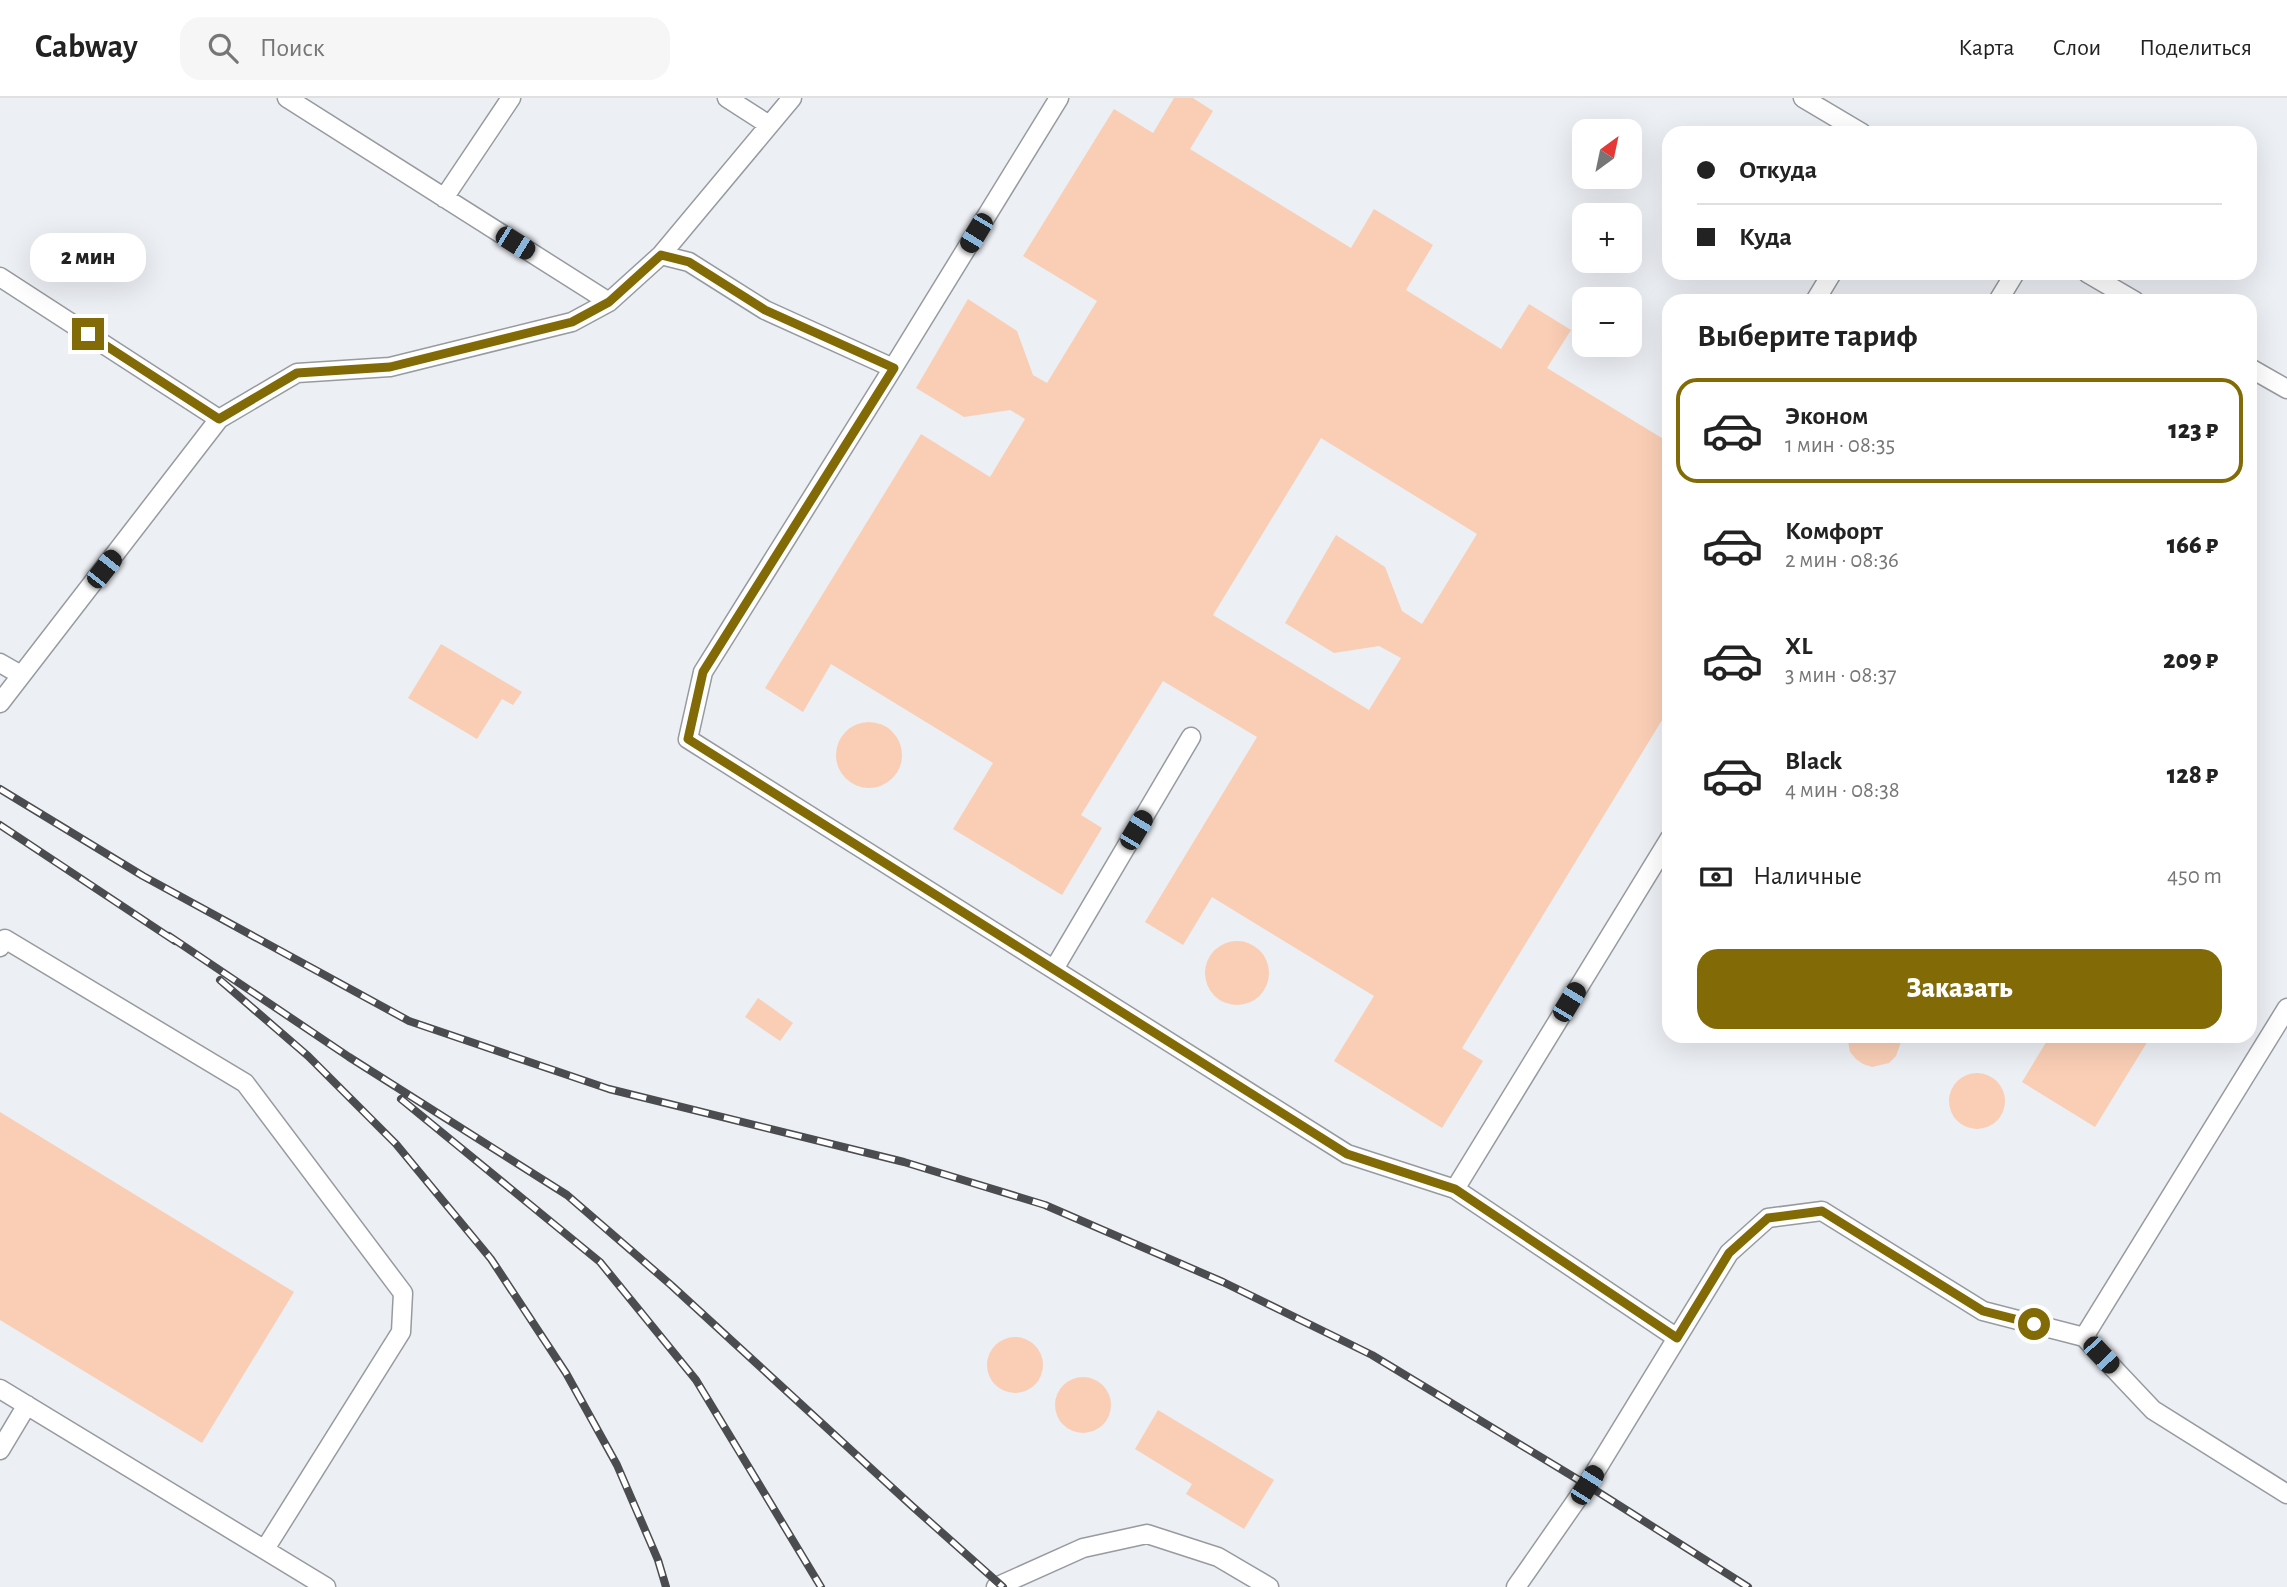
<!DOCTYPE html>
<html lang="ru">
<head>
<meta charset="utf-8">
<style>
	:root { --surface:#fff; --page:#f6f6f6; --text:#222; --muted:#767676; --line:#e0e0e0; --accent:#826b06 }
	body { margin:0; font-family:"Alegreya Sans",sans-serif; background:var(--page); color:var(--text); height:100vh; display:flex; flex-direction:column; font-size:26px; white-space:nowrap }
	* { box-sizing:border-box; margin:0 }
	p { font-size:23px; color:var(--muted) }
	.icon { flex:none; width:38px; height:38px; fill:none; stroke:currentColor; stroke-width:2; stroke-linecap:round; stroke-linejoin:round }
	.map { position:relative; flex:1; overflow:hidden }
	.details { position:absolute; left:1662px; top:196px; width:595px; height:749px; display:flex; flex-direction:column; background:var(--surface); border-radius:21px; box-shadow:0 7px 28px #0002 }
	.details>* { flex:none }
	.guide { position:absolute; left:1662px; top:28px; width:595px; height:154px; border-radius:21px; box-shadow:0 7px 28px #0002; display:grid; align-content:center; height:154px; padding:0 35px; background:var(--surface) }
	.needle { width:46px; rotate:33deg }
	.tools { position:absolute; left:1572px; top:21px; display:grid; gap:14px }
	.tools a { display:grid; place-items:center; width:70px; height:70px; border-radius:14px; background:var(--surface); box-shadow:0 7px 28px #0002; font-size:35px }
	.end { position:absolute; width:32px; height:32px; margin:-16px; border:9px solid #826b06; background:#fff; box-shadow:0 0 0 4px #fff }
	.from { border-radius:50% }
	.bubble { position:absolute; height:49px; border-radius:21px; background:var(--surface); box-shadow:0 7px 28px #0002; font-size:23px; font-weight:800; line-height:49px; text-align:center }
	.car { position:absolute; width:21px; height:42px; margin:-21px -10px; border-radius:9px; box-shadow:0 0 5px 2px #0007; background:linear-gradient(#222 24%,#8ab4d8 0 40%,#222 0 76%,#8ab4d8 0 86%,#222 0) }
	.guide b { display:flex; align-items:center; gap:24px; height:66px; font-size:26px }
	.guide b+b { border-top:2px solid var(--line) }
	.guide i { width:18px; height:18px; background:var(--text) }
	ul { padding:0; list-style:none }
	li { display:flex; align-items:center; gap:21px; height:105px; margin:0 14px 10px; padding:0 21px; border:4px solid transparent; border-radius:21px }
	li div { flex:1 }
	li b { display:block; font-size:26px }
	li em { font-style:normal; font-weight:800 }
	li.selected { border-color:var(--accent) }
	li>.icon { width:63px; height:63px; stroke-width:1.5 }
	h2 { padding:0 35px; font-size:32px; line-height:84px }
	.pay { display:flex; align-items:center; gap:18px; height:77px; padding:0 35px; font-size:26px }
	.pay p { margin-inline-start:auto }
	.action { display:flex; gap:14px; margin-top:auto; padding:14px 35px }
	.action a { flex:1; height:80px; border-radius:21px; background:var(--accent); color:#fff; font-size:28px; font-weight:800; line-height:80px; text-align:center }
	header { display:flex; align-items:center; gap:42px; box-sizing:border-box; height:98px; padding:0 35px; background:var(--surface); border-bottom:2px solid var(--line) }
	header strong { font-size:33px }
	nav { display:flex; gap:38px; margin-inline-start:auto; font-size:24px }
	.search { width:490px; height:63px; background:var(--page); display:flex; align-items:center; gap:18px; box-sizing:border-box; padding:0 24px; border-radius:21px; color:var(--muted); font-size:26px }
	.map>svg:first-child { display:block }
</style>
</head>
<body>
<header>
<strong>Cabway</strong>
<div class="search"><svg class="icon" aria-label="search" viewBox="0 0 24 24"><circle cx="10" cy="10" r="6"/><path d="M15 15l6 6"/></svg>Поиск</div>
<nav><a>Карта</a><a>Слои</a><a>Поделиться</a></nav>
</header>
<div class="map">
<svg width="2287" height="1489" viewBox="0 0 2287 1489">
	<rect width="100%" height="100%" fill="#eceff4"/>
	<path fill="#faceb5" fill-rule="evenodd" d="M1174,0H1193L1213,13L1190,51L1351,150L1374,111L1433,147L1406,192L1501,251L1529,206L1571,232L1547,270L1670,345V609L1462,950L1483,963L1442,1030L1334,963L1374,898L1212,799L1183,847L1145,824L1257,639L1163,583L1081,717L1102,730L1062,797L953,731L993,665L831,566L803,614L765,590L921,336L990,379L1025,321L1010,312L964,319L916,290L968,201L1017,233L1033,277L1047,285L1097,203L1023,158L1114,11L1153,35ZM1321,340L1477,436L1422,526L1402,513L1385,469L1336,437L1285,525L1334,555L1379,548L1401,560L1369,612L1213,517Z
		M441,546L522,594L513,607L502,601L477,641L408,600Z
		M836 657a33 33 0 1 1 66 0a33 33 0 1 1-66 0Z
		M1205 875a32 32 0 1 1 64 0a32 32 0 1 1-64 0Z
		M758,900L793,925L780,943L745,919Z
		M1847,938H1902V941L1896,958L1889,965L1872,969L1863,966L1856,961L1850,954Z
		M2042,938H2151L2095,1029L2022,984L2048,941Z
		M1949 1003a28 28 0 1 1 56 0a28 28 0 1 1-56 0Z
		M0,1014L294,1194L202,1345L0,1222Z
		M987 1267a28 28 0 1 1 56 0a28 28 0 1 1-56 0Z
		M1055 1307a28 28 0 1 1 56 0a28 28 0 1 1-56 0Z
		M1158,1312L1274,1382L1244,1431L1186,1396L1192,1386L1135,1351Z"/>
	<g fill="none" stroke-linecap="round" stroke-linejoin="round">
		<defs>
			<path id="lane" d="M287,0L609,204
				M727,0L769,27
				M1059,0L893,270L703,574L688,641L1347,1056L1455,1091L1677,1240
				M1803,0L1862,35
				M444,100L511,0
				M661,157L689,164L765,212L893,270
				M2087,175L2135,203
				M0,179L219,321
				M1815,203L1832,175
				M1998,203L2015,175
				M2250,270L2287,291
				M0,565L21,577
				M0,605L219,321L297,275L390,269L572,224L609,204L661,157L792,0
				M0,849L5,841L245,985L403,1195L401,1234L265,1451
				M1054,871L1191,639
				M1455,1091L1670,740
				M2084,1239L2287,910
				M0,1291L326,1489
				M0,1352L27,1307
				M996,1489L1083,1450L1147,1436L1218,1459L1269,1489
				M1516,1489L1587,1387L1729,1155L1768,1120L1822,1113L1983,1213L2084,1239L2153,1312L2287,1396"/>
		</defs>
		<use href="#lane" stroke="#979a9f" stroke-width="21"/>
		<use href="#lane" stroke="#fff" stroke-width="18"/>
		<defs>
			<path id="rail" d="M0,691L143,778L409,923L609,991L904,1064L1045,1107L1223,1184L1372,1257L1587,1387L1748,1489
				M0,727L175,843
				M169,838L349,959L567,1097L671,1187L912,1408L1003,1489
				M220,882L308,958L396,1046L491,1161L566,1275L617,1367L658,1462L666,1489
				M401,1001L600,1164L696,1282L821,1489"/>
		</defs>
		<use href="#rail" stroke="#4b4c4f" stroke-width="8"/>
		<use href="#rail" stroke="#fff" stroke-width="5" stroke-dasharray="16" stroke-linecap="butt"/>
	</g>
	<g fill="none" stroke-linecap="round" stroke-linejoin="round">
		<path stroke="#826b06" stroke-width="9" d="M88,236L219,321L297,275L390,269L572,224L609,204L661,157L689,164L765,212L894,270L703,574L688,641L1347,1056L1455,1091L1677,1240L1729,1155L1768,1120L1822,1113L1983,1213L2034,1226"/>
	</g>
</svg>
<div class="tools">
<a><svg class="needle" viewBox="-14 -14 28 28"><path d="M0-13l5 13h-10z" fill="#e53935"/><path d="M0 13l5-13h-10z" fill="#767676"/></svg></a>
<a>+</a>
<a>−</a>
</div>
<i class="end from" style="left:2034px;top:1226px"></i>
<i class="end" style="left:88px;top:236px"></i>
<div class="bubble" style="left:30px;top:135px;width:116px">2 мин</div>
<i class="car" style="left:976px;top:135px;rotate:211deg"></i>
<i class="car" style="left:515px;top:145px;rotate:122deg"></i>
<i class="car" style="left:104px;top:471px;rotate:38deg"></i>
<i class="car" style="left:1136px;top:732px;rotate:31deg"></i>
<i class="car" style="left:1569px;top:904px;rotate:31deg"></i>
<i class="car" style="left:2101px;top:1257px;rotate:137deg"></i>
<i class="car" style="left:1587px;top:1387px;rotate:32deg"></i>
<div class="guide">
<b><i class="from"></i>Откуда</b>
<b><i></i>Куда</b>
</div>
<section class="details">
<h2>Выберите тариф</h2>
<ul>
<li class="selected"><svg class="icon" aria-label="car" viewBox="0 0 24 24"><path d="M5 17H2v-5l4-1 3-4h7l3 4 3 1v5h-3M9 17h6M6 11h13"/><circle cx="7" cy="17" r="2"/><circle cx="17" cy="17" r="2"/></svg><div><b>Эконом</b><p>1 мин · 08:35</p></div><em>123 ₽</em></li>
<li><svg class="icon" aria-label="car" viewBox="0 0 24 24"><path d="M5 17H2v-5l4-1 3-4h7l3 4 3 1v5h-3M9 17h6M6 11h13"/><circle cx="7" cy="17" r="2"/><circle cx="17" cy="17" r="2"/></svg><div><b>Комфорт</b><p>2 мин · 08:36</p></div><em>166 ₽</em></li>
<li><svg class="icon" aria-label="car" viewBox="0 0 24 24"><path d="M5 17H2v-5l4-1 3-4h7l3 4 3 1v5h-3M9 17h6M6 11h13"/><circle cx="7" cy="17" r="2"/><circle cx="17" cy="17" r="2"/></svg><div><b>XL</b><p>3 мин · 08:37</p></div><em>209 ₽</em></li>
<li><svg class="icon" aria-label="car" viewBox="0 0 24 24"><path d="M5 17H2v-5l4-1 3-4h7l3 4 3 1v5h-3M9 17h6M6 11h13"/><circle cx="7" cy="17" r="2"/><circle cx="17" cy="17" r="2"/></svg><div><b>Black</b><p>4 мин · 08:38</p></div><em>128 ₽</em></li>
</ul>
<div class="pay"><svg class="icon" aria-label="cash" viewBox="0 0 24 24"><path d="M3 7h18v10H3z"/><circle cx="12" cy="12" r="2"/></svg>Наличные<p>450 m</p></div>
<div class="action"><a>Заказать</a></div>
</section>
</div>
</body>
</html>
